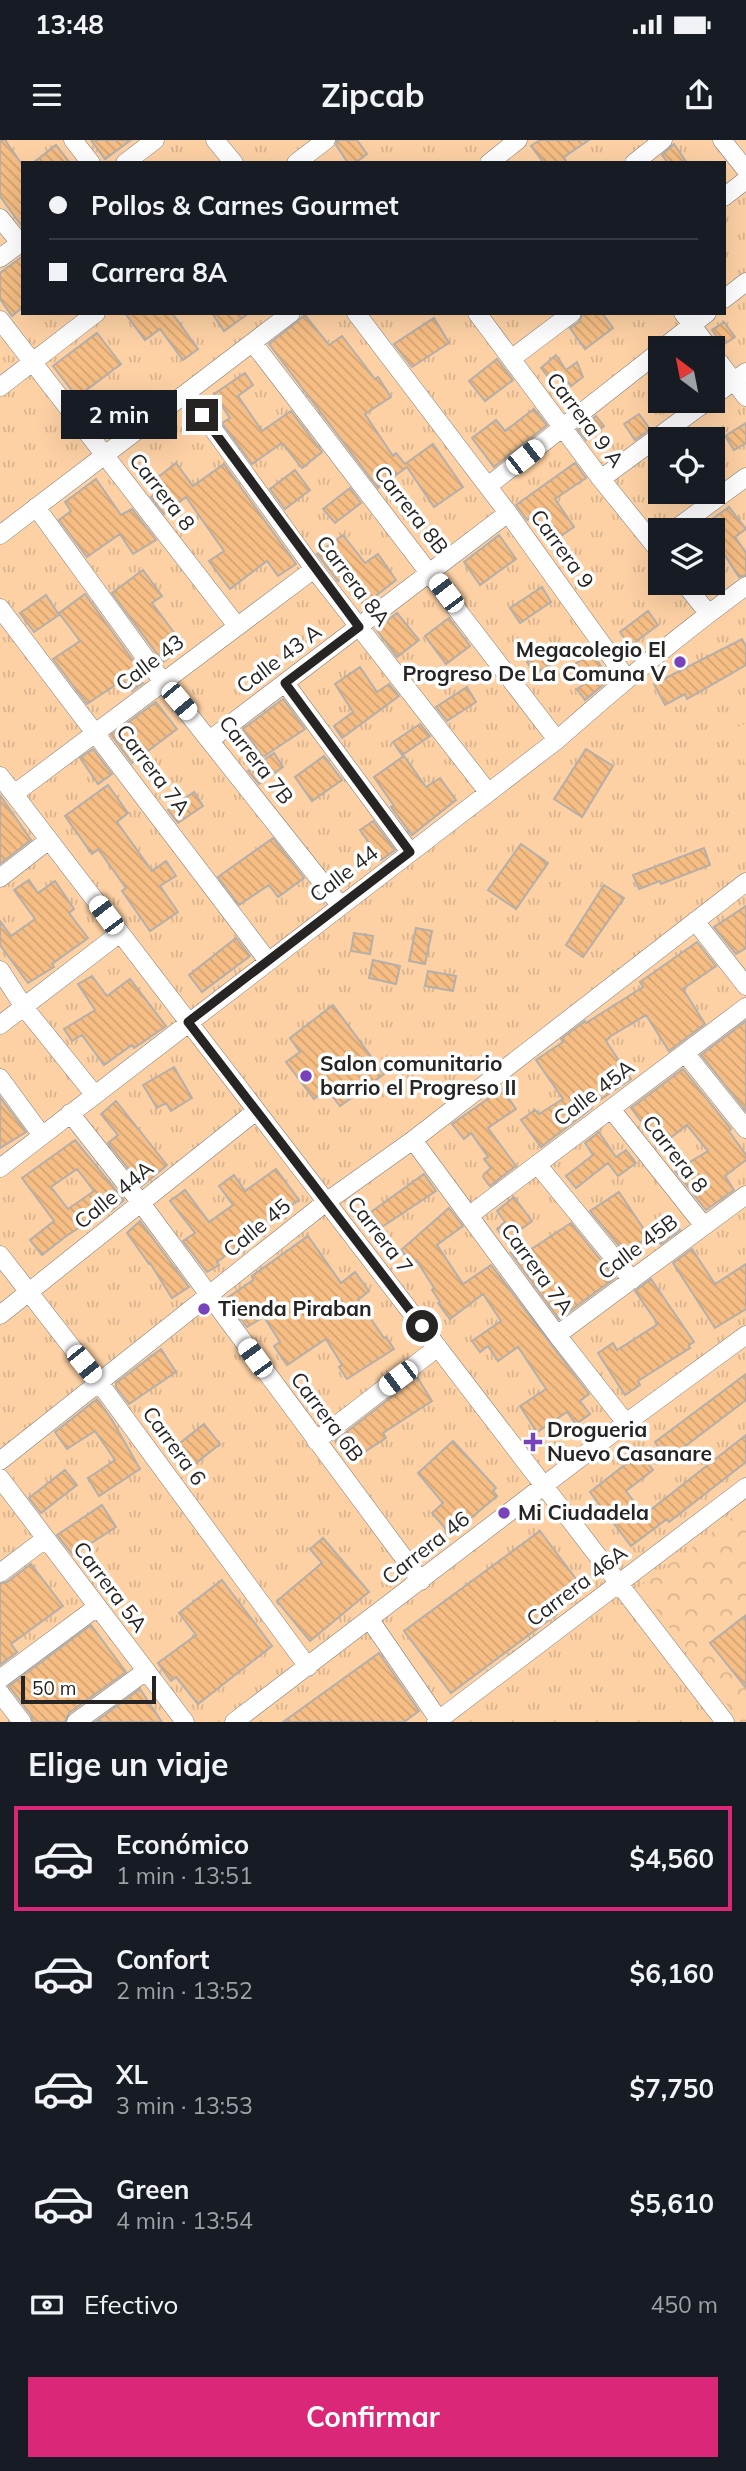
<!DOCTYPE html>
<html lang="es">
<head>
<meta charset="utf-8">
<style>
	:root { --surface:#171b24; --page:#242831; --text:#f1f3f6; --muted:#9ea1a6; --line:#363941; --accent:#db2777 }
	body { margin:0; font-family:Mulish,sans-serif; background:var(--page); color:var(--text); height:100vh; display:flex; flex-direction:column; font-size:26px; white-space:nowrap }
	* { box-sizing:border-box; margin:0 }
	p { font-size:23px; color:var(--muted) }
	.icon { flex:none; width:38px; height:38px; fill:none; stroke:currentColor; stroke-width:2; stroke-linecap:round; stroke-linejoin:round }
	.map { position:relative; height:1582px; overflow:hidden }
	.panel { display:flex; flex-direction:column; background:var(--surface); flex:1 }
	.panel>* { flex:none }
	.banner { position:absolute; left:21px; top:21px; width:705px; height:154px; border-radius:0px; box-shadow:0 7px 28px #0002; display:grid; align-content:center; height:154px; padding:0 28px; background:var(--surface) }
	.needle { width:46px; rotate:328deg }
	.fabs { position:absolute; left:648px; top:196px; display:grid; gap:14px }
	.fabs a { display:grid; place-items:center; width:77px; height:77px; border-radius:0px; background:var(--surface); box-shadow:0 7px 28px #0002; font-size:35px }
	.scale { position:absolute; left:21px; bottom:18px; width:135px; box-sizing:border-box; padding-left:7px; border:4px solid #272523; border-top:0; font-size:19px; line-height:24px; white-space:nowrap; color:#272523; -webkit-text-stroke:5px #fff; paint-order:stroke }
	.end { position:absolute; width:32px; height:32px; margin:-16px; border:9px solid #272523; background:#fff; box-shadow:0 0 0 4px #fff }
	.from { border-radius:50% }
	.bubble { position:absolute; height:49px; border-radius:0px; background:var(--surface); box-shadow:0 7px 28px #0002; font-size:23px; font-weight:700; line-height:49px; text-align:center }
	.car { position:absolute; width:21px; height:42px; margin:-21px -10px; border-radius:9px; box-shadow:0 0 5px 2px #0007; background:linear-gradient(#fff 24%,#345 0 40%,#fff 0 76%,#345 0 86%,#fff 0) }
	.banner b { display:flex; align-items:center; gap:24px; height:66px; font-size:26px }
	.banner b+b { border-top:2px solid var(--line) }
	.banner i { width:18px; height:18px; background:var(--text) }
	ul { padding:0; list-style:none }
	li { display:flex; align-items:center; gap:21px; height:105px; margin:0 14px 10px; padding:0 14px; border:4px solid transparent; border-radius:0px }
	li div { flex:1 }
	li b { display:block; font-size:26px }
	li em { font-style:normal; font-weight:700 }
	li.on { border-color:var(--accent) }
	li>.icon { width:63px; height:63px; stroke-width:1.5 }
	h2 { padding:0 28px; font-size:32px; line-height:84px }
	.pay { display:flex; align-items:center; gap:18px; height:77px; padding:0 28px; font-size:26px }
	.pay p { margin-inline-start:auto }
	.cta { display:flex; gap:14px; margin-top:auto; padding:14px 28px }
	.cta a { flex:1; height:80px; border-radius:0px; background:var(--accent); color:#fff; font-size:28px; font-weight:700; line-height:80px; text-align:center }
	.status { display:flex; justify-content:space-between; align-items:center; height:49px; padding:0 35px; background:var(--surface); direction:ltr }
	.status svg { height:19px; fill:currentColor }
	header { display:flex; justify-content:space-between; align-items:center; height:91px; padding:0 28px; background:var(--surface); font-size:32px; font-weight:700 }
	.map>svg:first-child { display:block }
</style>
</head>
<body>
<div class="status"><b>13:48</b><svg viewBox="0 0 49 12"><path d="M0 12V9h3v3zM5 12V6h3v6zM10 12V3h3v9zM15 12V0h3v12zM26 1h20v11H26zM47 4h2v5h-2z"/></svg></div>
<header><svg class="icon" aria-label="menu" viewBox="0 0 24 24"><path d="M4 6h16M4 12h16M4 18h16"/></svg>Zipcab<svg class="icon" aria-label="share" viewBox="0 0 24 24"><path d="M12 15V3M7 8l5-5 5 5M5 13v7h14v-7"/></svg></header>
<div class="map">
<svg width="746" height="1582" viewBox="0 0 746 1582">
	<defs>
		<pattern id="grass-tufts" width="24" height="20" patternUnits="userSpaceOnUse" patternTransform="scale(1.75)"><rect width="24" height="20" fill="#fdd1a4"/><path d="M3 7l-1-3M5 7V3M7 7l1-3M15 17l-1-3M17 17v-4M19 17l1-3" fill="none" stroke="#d9b38d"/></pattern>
		<pattern id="park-crowns" width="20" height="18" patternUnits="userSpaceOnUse" patternTransform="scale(1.75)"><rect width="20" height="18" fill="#fdd1a4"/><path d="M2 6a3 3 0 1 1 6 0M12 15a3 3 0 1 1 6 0" fill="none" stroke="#d9b38d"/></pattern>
		<pattern id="building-back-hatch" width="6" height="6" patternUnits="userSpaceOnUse" patternTransform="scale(1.75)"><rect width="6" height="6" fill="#f6be84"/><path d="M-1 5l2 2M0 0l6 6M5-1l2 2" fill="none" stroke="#d3a372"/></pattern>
	</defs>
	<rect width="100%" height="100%" fill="#fefaf6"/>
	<path fill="url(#grass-tufts)" fill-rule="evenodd" d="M0,0H746V1582H0ZM23,23H724V173H23ZM660,208H712V261H660ZM660,299H712V352H660ZM660,390H712V443H660Z"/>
	<path fill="url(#park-crowns)" d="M746,1367V1582H740L639,1447Z"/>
	<path fill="#fdd1a4" d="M746,583V626L728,592Z"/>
	<path fill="url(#building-back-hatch)" stroke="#b4afaa" stroke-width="2" fill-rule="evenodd" d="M0,0H5L23,26V88L0,56Z
		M91,0H131L105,19Z
		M337,0H357L367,14L355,23H348L336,5Z
		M540,0H589L564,17L567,23H544L531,6Z
		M674,4L687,23H668L662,15Z
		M56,5L70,23H33Z
		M23,116V167L12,176L0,159V133Z
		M125,173H172L198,209L183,220L160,189L145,200Z
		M212,173H249L224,191Z
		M583,173H602L613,188L585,209L570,188L579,182Z
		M305,175L329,205L342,196L375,239L378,237L391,257L365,274L393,316L396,313L405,324L433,304L463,347L434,367L407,327L378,348L269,204Z
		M434,178L449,203L412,227L394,204Z
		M724,182L735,197L723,205L712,190Z
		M97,193L121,224L77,257L53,226Z
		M556,215L566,230L577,222L583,237L571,246L562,234L552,242L541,228Z
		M497,219L513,240L485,261L469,241Z
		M245,233L253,245L238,256L262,291L291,271L322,312L302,328L282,303L252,324L222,283L230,278L214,254Z
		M534,269L547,285L494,327L472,298L496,280L505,291Z
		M639,274L650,289L635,300L624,284Z
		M596,276L604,286L586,300L578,290Z
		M746,283V303L734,310L725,296Z
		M660,310V333L650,317Z
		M176,323L193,346L224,324L296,424L278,436L267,421L230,449L209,421L224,411L186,357L164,374L151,357L154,355L147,346Z
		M575,323L586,338L555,359L574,387L552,402L534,375L527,380L516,365Z
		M295,330L310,350L285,369L270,349Z
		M96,339L121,375L132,369L156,400L133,414L120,394L87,417L59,380L71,371L65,362Z
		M350,348L361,363L335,383L323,369Z
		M729,367L746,389L735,397L746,413V435L739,437L722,411L712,418V390H697Z
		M343,395L365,423L378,414L396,440L364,465L343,437L338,441L317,414Z
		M499,395L516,419L480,445L464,422Z
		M143,430L162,456L152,463L184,506L163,522L112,453Z
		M542,447L551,462L520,483L510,468Z
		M85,454L145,537L140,541L143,543L132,551L123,540L87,564L53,519L80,501L59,473Z
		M46,455L59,475L34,492L20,473Z
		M648,471L658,485L630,506L620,492Z
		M397,473L419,500L397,517L376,489Z
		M449,478L470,506L446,524L425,496Z
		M742,499L746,507V525L687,559L685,554L665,565L654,544Z
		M547,511L554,523L534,534L527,522Z
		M592,513L610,539L585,560L577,549L587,542L575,524Z
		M360,527L377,552L389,544L399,556L342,598L334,586L353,572L335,544Z
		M467,547L476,562L447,581L436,567Z
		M283,559L305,589L263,617L243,589Z
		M156,562L177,589L132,623L111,595Z
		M420,584L430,596L402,615L393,602Z
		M93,609L112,634L98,644L80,618Z
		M586,609L613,626L582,677L554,659Z
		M274,613L283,627L259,644L248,631Z
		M324,616L342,640L312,661L295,637Z
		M404,616L426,647L440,638L456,660L412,695L391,667L394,666L374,637Z
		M108,645L128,673L117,682L152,731L166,721L176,736L160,746L178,772L150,791L122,751L126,748L98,709L92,714L65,676Z
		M194,652L203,666L178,683L168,670Z
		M0,655L31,700L0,724Z
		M373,681L395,710L381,720L360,690Z
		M273,698L304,738L278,757L269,745L239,765L218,737Z
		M521,704L548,723L516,769L488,750Z
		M704,708L710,725L661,744L660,741L639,749L633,735Z
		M29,740L38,753L55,741L74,769L69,773L88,798L52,824L54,827L28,843L0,805V781L11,796L35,779L14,750Z
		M604,745L624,758L583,817L566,805Z
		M746,766V808L736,814L714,787Z
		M416,788L432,791L425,824L409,821Z
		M354,793L373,796L370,814L351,811Z
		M236,798L250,816L202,852L189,835Z
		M697,802L716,826L683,849L705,884L669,911L646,875L611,896L606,901L631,939L591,966L592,968L541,1007L521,980L535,970L539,974L563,959L536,920L563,902L561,899L585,881L586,883L643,847L640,842Z
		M373,820L400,826L396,844L369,838Z
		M428,831L456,836L453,851L425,846Z
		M92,836L107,856L130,839L166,886L134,908L132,905L104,925L82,895L72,901L64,889L95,870L78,844Z
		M333,865L384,934L340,966L327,949L314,959L286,922L300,912L290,898Z
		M746,881V971L701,915Z
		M174,927L192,958L171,971L166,963L157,968L143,945Z
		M683,929L731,989L729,991L731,994L746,1015V1020L725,1036L734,1050L706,1070L675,1031L708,1011L687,985L660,1006L631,968Z
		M502,949L516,969L488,988L516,1026L490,1046L483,1037L484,1034L491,1028L484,1019L488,1017L471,993L464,999L452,984Z
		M0,957L26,992L0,1008Z
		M116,961L167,1025L142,1046L108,1003L118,995L101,974Z
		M599,992L616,1017L626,1010L636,1023L618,1036L608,1023L576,1048L566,1036L593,1015L585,1003Z
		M75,1000L124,1060L111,1071L109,1068L65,1097L42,1115L30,1100L54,1081L22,1038ZM77,1029L94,1051L68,1069L51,1047Z
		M276,1029L299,1060L242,1100L244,1102L217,1122L219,1125L207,1132L183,1101L195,1093L170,1061L185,1050L209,1082L233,1065L219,1046L234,1035L245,1051Z
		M424,1034L436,1051L382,1087L371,1072Z
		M619,1052L649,1097L625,1113L590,1071Z
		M514,1057L532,1081L506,1101L497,1089L505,1082L497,1071Z
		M449,1068L463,1086L437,1105L463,1144L491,1125L589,1254L580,1261L590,1274L576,1284L567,1272L537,1292L520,1266L546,1249L518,1207L498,1221L488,1206L480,1212L472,1201L501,1181L483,1154L450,1179L438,1163L440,1162L432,1150L434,1148L417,1121L413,1124L401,1110Z
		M140,1081L189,1147L172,1158L150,1123L149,1124L127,1093Z
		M675,1082L680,1090L661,1104L655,1096Z
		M571,1083L615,1138L559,1179L510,1112L516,1119Z
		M308,1096L341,1143L355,1132L369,1151L358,1160L384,1198L386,1197L394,1209L347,1239L339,1227L342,1225L326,1199L287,1225L274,1206L280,1202L264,1177L247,1187L227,1158L253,1140L252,1136Z
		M692,1109L715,1144L746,1124V1169L715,1188L673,1123Z
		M651,1139L694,1202L689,1205L690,1208L638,1241L640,1245L625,1255L598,1213L613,1203L617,1210L658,1184L635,1151Z
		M161,1209L176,1232L129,1264L116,1247V1243Z
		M746,1234V1260L667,1320L655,1302Z
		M417,1237L432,1261L383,1293L386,1298L349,1322L335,1301Z
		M97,1259L112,1280L140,1329L99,1356L88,1338L115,1320L95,1291L67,1309L55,1292Z
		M204,1284L220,1304L186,1331L170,1311Z
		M746,1295V1322L669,1382L667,1379L631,1406L590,1352L640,1313L653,1330L626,1351L644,1375Z
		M453,1301L496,1348L493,1351L497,1356L451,1395L432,1373L443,1363L418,1333Z
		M65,1330L77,1345L41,1373L29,1358Z
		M102,1365L116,1387L73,1415L57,1395Z
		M540,1391L582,1447L553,1468L557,1474L451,1553L404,1491Z
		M323,1398L369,1452L310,1501L277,1461L322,1423L310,1409Z
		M31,1424L63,1466L11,1504L17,1512L0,1525V1444L7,1442Z
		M222,1440L272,1506L198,1564L176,1537L171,1541L158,1523L196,1495L179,1473Z
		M746,1475V1548L710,1503Z
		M91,1485L126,1532L69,1573L65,1582H33L31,1575L9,1546Z
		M379,1513L419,1571L404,1582H283Z
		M140,1549L162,1582H95Z"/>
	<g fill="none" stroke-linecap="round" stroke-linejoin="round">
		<defs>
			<path id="street" d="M73,0L91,23
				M215,0L234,23
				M722,0L746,30
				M125,23L155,0
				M296,23L326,0
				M489,23L518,0
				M634,23L663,0
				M724,57L746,40
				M0,78L20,103
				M0,118L23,101
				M724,159L746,142
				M356,173L508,373L627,539
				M477,173L601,339L660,412
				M683,173L709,208
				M0,180L237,486
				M253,203L557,600
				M663,208L707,173
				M712,213L746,257
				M511,219L572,173
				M0,247L96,173
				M187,253L314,429L488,652
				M712,257L746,232
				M601,339L707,261
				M488,346L660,211
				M36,367L163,542L340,765
				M674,390L746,337
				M0,395L291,173
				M684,443L708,473
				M0,468L268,821
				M285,543L410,712
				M211,599L508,373
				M0,636L725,1582
				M14,654L314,429
				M0,738L49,700
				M695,781L746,846
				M0,830L24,867L94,954
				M0,885L120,793
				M685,913L746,989
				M0,938L41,994
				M611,969L704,1086
				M70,973L141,1063L421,1441
				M413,1000L557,1195L626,1283
				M537,1024L632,1140
				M0,1028L557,600C618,546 680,494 746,446
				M470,1075L746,867
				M0,1115L98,1241L308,1527
				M0,1175L256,971
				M557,1195L746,1055
				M316,1301L438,1207
				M0,1321L326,1062L413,1000L746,742
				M0,1338L185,1582
				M0,1433L45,1399
				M370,1480L439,1580
				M0,1539L97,1467
				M0,1553L22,1582
				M76,1582L146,1531
				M234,1582L626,1283L746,1195
				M436,1582L746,1347"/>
		</defs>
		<use href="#street" stroke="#817c77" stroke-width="19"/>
		<use href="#street" stroke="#fff" stroke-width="18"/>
	</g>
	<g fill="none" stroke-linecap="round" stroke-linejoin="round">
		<path stroke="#272523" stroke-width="9" d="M202,275L359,487L285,543L410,712L188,882L422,1186"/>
	</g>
	<g fill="#7743ba" stroke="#fff" stroke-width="2.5">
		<circle cx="680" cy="522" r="7"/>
		<circle cx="306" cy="936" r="7"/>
		<circle cx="204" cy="1169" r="7"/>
		<path d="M529.5 1291.5h7v7h7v7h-7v7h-7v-7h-7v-7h7z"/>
		<circle cx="504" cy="1373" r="7"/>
	</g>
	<g text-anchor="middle" stroke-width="7" stroke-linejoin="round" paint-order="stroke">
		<g font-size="21" fill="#272523" stroke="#fff">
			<text transform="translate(585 280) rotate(53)" y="7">Carrera 9 A</text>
			<text transform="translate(162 352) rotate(52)" y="7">Carrera 8</text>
			<text transform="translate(411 370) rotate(52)" y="7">Carrera 8B</text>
			<text transform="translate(562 409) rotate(54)" y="7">Carrera 9</text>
			<text transform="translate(353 441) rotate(53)" y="7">Carrera 8A</text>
			<text transform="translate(279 519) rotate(-37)" y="7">Calle 43 A</text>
			<text transform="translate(150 523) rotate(-37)" y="7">Calle 43</text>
			<text transform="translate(256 620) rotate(52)" y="7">Carrera 7B</text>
			<text transform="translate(153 630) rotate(53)" y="7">Carrera 7A</text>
			<text transform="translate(344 734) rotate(-37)" y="7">Calle 44</text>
			<text transform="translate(594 953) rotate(-37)" y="7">Calle 45A</text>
			<text transform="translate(675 1014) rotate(52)" y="7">Carrera 8</text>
			<text transform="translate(114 1055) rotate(-39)" y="7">Calle 44A</text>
			<text transform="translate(257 1088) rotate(-39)" y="7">Calle 45</text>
			<text transform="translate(380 1095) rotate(52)" y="7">Carrera 7</text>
			<text transform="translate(638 1107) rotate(-37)" y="7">Calle 45B</text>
			<text transform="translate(537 1129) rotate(54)" y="7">Carrera 7A</text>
			<text transform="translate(327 1277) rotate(53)" y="7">Carrera 6B</text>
			<text transform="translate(174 1306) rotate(54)" y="7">Carrera 6</text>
			<text transform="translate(426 1408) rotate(-38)" y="7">Carrera 46</text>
			<text transform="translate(577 1446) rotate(-37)" y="7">Carrera 46A</text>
			<text transform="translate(110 1447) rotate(53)" y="7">Carrera 5A</text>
		</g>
		<g font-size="21" font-weight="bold" fill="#272523" stroke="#fff" text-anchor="start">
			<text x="666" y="517" text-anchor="end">Megacolegio El<tspan x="666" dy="24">Progreso De La Comuna V</tspan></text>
			<text x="320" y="931">Salon comunitario<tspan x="320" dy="24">barrio el Progreso II</tspan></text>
			<text x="218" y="1176">Tienda Piraban</text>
			<text x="547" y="1297">Drogueria<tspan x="547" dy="24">Nuevo Casanare</tspan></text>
			<text x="518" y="1380">Mi Ciudadela</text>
		</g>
	</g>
</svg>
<div class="fabs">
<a><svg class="needle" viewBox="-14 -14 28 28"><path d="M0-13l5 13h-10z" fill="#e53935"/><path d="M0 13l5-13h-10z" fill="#9ea1a6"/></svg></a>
<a><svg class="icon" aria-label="locate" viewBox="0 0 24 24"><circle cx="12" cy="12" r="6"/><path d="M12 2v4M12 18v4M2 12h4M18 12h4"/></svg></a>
<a><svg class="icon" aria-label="layers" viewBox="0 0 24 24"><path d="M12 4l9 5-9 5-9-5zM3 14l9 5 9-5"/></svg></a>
</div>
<div class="scale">50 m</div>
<i class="end from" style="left:422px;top:1186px"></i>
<i class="end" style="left:202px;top:275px"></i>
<div class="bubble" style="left:61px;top:250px;width:116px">2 min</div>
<i class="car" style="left:525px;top:317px;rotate:52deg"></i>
<i class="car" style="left:446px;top:453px;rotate:323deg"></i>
<i class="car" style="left:179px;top:561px;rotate:140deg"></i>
<i class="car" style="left:106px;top:775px;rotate:323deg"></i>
<i class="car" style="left:255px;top:1218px;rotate:324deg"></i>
<i class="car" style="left:84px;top:1224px;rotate:141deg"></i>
<i class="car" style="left:398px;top:1238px;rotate:233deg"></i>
<div class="banner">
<b><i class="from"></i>Pollos &amp; Carnes Gourmet</b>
<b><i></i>Carrera 8A</b>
</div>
</div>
<section class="panel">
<h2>Elige un viaje</h2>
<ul>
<li class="on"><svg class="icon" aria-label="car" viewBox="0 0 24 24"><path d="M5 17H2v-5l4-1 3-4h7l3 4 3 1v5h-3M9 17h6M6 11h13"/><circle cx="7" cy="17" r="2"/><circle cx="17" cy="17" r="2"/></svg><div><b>Económico</b><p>1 min · 13:51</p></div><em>$4,560</em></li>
<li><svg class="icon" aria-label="car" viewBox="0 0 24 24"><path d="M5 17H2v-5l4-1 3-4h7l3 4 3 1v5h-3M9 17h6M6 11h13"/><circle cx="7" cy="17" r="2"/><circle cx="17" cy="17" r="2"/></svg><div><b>Confort</b><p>2 min · 13:52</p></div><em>$6,160</em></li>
<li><svg class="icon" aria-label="car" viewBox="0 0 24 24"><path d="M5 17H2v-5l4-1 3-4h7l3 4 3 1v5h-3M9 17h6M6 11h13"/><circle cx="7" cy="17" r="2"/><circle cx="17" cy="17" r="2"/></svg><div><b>XL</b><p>3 min · 13:53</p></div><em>$7,750</em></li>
<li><svg class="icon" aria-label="car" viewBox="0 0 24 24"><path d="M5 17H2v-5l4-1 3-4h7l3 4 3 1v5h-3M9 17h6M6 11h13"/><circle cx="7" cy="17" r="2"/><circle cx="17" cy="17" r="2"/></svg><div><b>Green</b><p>4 min · 13:54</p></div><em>$5,610</em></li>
</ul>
<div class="pay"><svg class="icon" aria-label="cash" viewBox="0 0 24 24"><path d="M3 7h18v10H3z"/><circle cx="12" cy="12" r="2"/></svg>Efectivo<p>450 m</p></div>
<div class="cta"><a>Confirmar</a></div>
</section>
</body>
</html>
